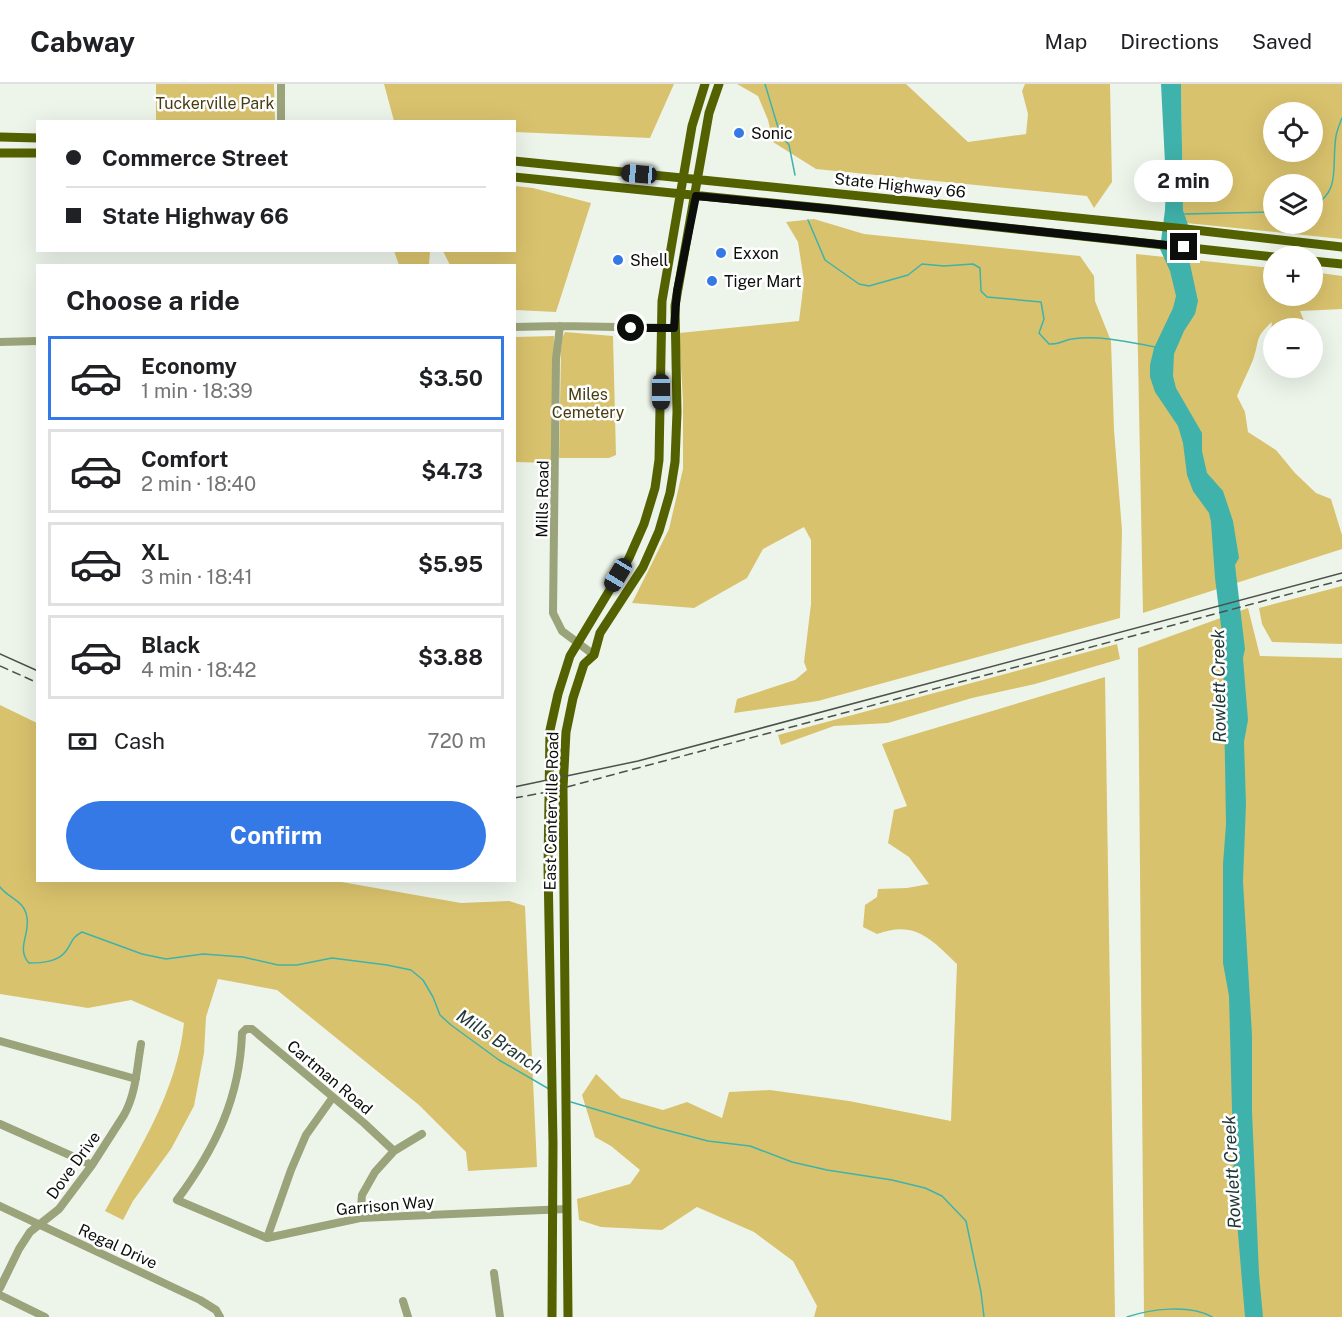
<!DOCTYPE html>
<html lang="en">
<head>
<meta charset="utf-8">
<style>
	:root { --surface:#fff; --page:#f2f2f2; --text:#202124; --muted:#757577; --line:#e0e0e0; --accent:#3479e6 }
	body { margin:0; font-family:"Public Sans",sans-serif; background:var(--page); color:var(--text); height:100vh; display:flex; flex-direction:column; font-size:22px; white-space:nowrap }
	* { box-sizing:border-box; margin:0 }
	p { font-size:20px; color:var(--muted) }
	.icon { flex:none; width:33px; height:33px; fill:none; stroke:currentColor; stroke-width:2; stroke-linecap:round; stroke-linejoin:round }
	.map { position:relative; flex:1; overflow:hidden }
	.panel { position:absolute; left:36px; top:180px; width:480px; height:618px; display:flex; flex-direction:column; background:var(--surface); border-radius:0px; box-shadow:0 6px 24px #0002 }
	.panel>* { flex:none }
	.banner { position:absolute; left:36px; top:36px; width:480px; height:132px; border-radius:0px; box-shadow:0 6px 24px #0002; display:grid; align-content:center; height:132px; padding:0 30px; background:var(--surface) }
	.buttons { position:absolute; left:1263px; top:18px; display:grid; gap:12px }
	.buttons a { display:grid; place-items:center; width:60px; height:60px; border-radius:50%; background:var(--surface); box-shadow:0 6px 24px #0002; font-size:30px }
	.end { position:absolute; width:27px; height:27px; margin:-14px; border:8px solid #0b0e0a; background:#fff; box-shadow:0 0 0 3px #fff }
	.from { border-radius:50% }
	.bubble { position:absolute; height:42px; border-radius:21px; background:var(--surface); box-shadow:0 6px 24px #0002; font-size:20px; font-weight:700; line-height:42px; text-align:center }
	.car { position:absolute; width:18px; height:36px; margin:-18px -9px; border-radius:8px; box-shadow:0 0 4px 2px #0007; background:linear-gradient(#222 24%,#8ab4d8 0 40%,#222 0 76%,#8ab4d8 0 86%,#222 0) }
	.banner b { display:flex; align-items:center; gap:21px; height:57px; font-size:22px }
	.banner b+b { border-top:2px solid var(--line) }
	.banner i { width:15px; height:15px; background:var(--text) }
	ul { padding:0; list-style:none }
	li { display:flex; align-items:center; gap:18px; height:84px; margin:0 12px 9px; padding:0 18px; border:3px solid var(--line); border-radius:0px }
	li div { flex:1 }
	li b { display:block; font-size:22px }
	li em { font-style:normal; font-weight:700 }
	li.selected { border-color:var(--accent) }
	li>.icon { width:54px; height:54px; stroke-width:1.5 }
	h2 { padding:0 30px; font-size:27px; line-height:72px }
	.pay { display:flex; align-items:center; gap:15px; height:66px; padding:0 30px; font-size:22px }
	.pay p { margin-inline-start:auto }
	.action { display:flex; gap:12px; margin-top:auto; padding:12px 30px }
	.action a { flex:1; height:69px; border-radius:36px; background:var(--accent); color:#fff; font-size:24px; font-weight:700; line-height:69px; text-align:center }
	header { display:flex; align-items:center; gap:36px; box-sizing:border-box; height:84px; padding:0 30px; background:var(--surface); border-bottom:2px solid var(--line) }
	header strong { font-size:28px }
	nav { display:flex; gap:33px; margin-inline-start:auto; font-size:21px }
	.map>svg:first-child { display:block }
</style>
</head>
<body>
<header>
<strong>Cabway</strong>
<nav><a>Map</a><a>Directions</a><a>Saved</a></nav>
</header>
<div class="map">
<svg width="1342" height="1233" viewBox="0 0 1342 1233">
	<rect width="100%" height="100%" fill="#edf5eb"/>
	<path fill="#d9c26d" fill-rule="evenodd" d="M156,0H274L275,37H156Z
		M384,0H674L650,54L515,48L514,38L394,37Z
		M737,0H906L968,58L1026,50L1028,30L1022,7L1025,0H1110L1112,98L1094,124L1087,112L816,85L773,58L768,36L758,12Z
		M1181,0H1342V155L1186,139L1183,126ZM1274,28H1312V68H1274ZM1274,100H1312V140H1274Z
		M515,102L533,104L591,119L556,228L515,226L514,182L450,181L443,167L514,166Z
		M814,135L864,150L1080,172L1094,192L1095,217L1111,257L1114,346L1122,446L1120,534L818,617L734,629L737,615L795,596L807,586L804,578L811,520V456L804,443L763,465L747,494L694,524L632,519L669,445L683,385V317L679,249L799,237L804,197L798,158L786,138Z
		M394,167H430L429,181H399Z
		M1136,170L1273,184L1274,212H1312L1313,188L1342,192V225L1300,227L1307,244H1274L1273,256L1270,253L1272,238C1254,254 1260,256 1253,276C1248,288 1242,300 1237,312L1245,328L1248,348L1276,366L1295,389L1316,409L1331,415L1342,451V465L1143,529Z
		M565,248L613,252L616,371L609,374H559L561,267L562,254Z
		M554,252L552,379L515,378L514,253Z
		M1342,502V560L1272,558L1262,540L1259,524Z
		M1248,524L1260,572L1342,574V1233H1144L1138,564Z
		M1117,560L1120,575L1035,600L972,614L888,639L834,642L781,661L778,651Z
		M1105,593L1115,1233H814L817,1222L793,1177L754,1148L697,1123L662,1146L601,1143L579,1136L577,1115L630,1100L640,1086L611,1062L595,1053L582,1011L596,990L621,1014L663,1026L687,1018L722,1034L729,1008L770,1006L849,1017L951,1037L957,880C931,855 915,836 877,850L863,843L865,821L877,813L878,805L907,804L929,800L909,773L888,759L894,726L907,722L882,660Z
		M0,621L37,639L38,796L336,797L461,819L509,817L525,822L537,1083L468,1087L466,1068L419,1021L277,906L218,895L206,933L204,969L194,1022L171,1065L133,1117L123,1136L105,1127C138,1067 177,1008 184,939L131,916L88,924L0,910Z"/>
	<path fill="#3fb3ab" d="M1161,0H1181L1183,126L1191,150L1190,180L1198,217L1195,230L1184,247L1174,270L1173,292L1176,304L1202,349V367L1207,389L1223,407L1233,437L1239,474L1235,481L1245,565L1243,574L1248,636L1244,658L1246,720L1243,797L1252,951V1027L1259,1190L1263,1233H1245L1234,1102L1229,912L1223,879V780L1226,740L1223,558L1215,494L1211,438L1209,429L1193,407L1187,391L1183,359L1178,342L1155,308L1150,293V281L1154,264L1173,224L1176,212L1170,187L1160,165L1165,126L1166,99Z"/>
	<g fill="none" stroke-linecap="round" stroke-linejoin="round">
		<path stroke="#3fb3ab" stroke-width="1.5" d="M765,0L780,50L789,61L795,91
			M1312,123C1342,107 1331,83 1336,52C1337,46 1340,39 1342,34
			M1185,130L1274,128
			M808,136L825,176L859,200L869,202L908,191L922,180L944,182L973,180L980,184L981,207L987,213L1041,218L1044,235L1039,249L1049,260C1058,261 1064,256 1072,255C1100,251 1129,258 1156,263
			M0,803C9,815 25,816 27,834C30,850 16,865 29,879C42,879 58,878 66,867C73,857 71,854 82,848L142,870L166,875L203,870L243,873L278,881H297L332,874L387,881L411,886L423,896L433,913L440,931L451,941L499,976L549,1005
			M571,1018L658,1044L708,1057L750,1062L792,1078L827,1086L892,1096L925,1104L942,1112L966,1137L981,1208L984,1233
			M1127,1233C1150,1225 1190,1220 1212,1233"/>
		<path stroke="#9aa37a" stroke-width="8" d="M281,38V0
			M560,242L556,275L553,529L562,547L594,571
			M514,243L560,242L674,244
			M0,258L38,257
			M0,957L136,995
			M0,1040L92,1081
			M394,1067L364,1039L252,945H246L242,949C240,1014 215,1065 177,1116L267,1154L360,1134L567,1125
			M0,1122L200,1216L216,1226L220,1233
			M360,1134L362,1111L375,1088L394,1067L422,1050
			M267,1154L291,1086L306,1051L333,1013
			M494,1189L500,1233
			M0,1204L19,1165L30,1148L59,1125L92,1081L124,1031C136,1010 137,983 141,960
			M0,1211L45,1233
			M403,1217L408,1233"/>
		<path stroke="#546100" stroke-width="9" d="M0,53L38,54
			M0,69H38
			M514,77L1186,145L1342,163
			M514,93L832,125L1274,173
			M1312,177L1342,180
			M552,1233L553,1059L548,782L550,646L558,610L570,572L629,474L644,440L655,404L659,376L662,217L692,42L705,0
			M568,1233L563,704L566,648L573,614L584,580L594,571L600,549L643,483L659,447L670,409L675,378L677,328L675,222L709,29L719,0"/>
		<path stroke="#4d514b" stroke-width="1.5" d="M0,570L38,587
			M514,703L638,677L1342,489"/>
		<path stroke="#4d514b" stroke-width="1.5" stroke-dasharray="9 4.5" stroke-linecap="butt" d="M0,582L38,599
			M514,714L548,708L1342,496"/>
	</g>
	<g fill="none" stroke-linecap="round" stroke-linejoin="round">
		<path stroke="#0b0e0a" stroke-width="8" d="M631,244H674L677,207L696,112L832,125L1184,163"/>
	</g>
	<g fill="#3479e6" stroke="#fff" stroke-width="2">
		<circle cx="739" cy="49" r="6"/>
		<circle cx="721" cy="169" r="6"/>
		<circle cx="618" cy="176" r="6"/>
		<circle cx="712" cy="197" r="6"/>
	</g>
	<g text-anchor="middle" stroke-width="5" stroke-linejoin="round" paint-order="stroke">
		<g font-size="16" fill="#483d10" stroke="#fff">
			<text x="215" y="25">Tuckerville Park</text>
			<text x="588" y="316">Miles<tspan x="588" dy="18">Cemetery</tspan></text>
		</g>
		<g font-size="16" fill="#0b0e0a" stroke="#fff" text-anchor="start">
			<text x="751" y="55">Sonic</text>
			<text x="733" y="175">Exxon</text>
			<text x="630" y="182">Shell</text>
			<text x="724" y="203">Tiger Mart</text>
		</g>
		<g font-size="16" fill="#0b0e0a" stroke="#fff">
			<text transform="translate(900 101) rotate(6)" y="6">State Highway 66</text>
			<text transform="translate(542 415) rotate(-89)" y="6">Mills Road</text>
			<text transform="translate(551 727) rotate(-89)" y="6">East Centerville Road</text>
			<text transform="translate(330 993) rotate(40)" y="6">Cartman Road</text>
			<text transform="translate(73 1081) rotate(-54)" y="6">Dove Drive</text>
			<text transform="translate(385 1121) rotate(-5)" y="6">Garrison Way</text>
			<text transform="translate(118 1162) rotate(25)" y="6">Regal Drive</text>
		</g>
		<g font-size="18" font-style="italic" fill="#1e3735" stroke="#fff">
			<text transform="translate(1219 602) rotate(-91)" y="6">Rowlett Creek</text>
			<text transform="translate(500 958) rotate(34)" y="6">Mills Branch</text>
			<text transform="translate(1232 1088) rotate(-93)" y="6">Rowlett Creek</text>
		</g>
	</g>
</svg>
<div class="buttons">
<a><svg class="icon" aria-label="locate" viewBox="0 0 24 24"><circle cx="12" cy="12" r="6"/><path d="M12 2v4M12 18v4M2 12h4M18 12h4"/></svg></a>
<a><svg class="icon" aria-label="layers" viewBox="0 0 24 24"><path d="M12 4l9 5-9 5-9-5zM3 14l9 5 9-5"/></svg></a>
<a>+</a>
<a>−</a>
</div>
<i class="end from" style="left:631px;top:244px"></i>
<i class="end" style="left:1184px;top:163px"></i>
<div class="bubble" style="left:1134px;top:76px;width:99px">2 min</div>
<i class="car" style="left:639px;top:90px;rotate:275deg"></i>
<i class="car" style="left:661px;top:308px;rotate:180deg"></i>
<i class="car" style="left:618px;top:491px;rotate:211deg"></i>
<div class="banner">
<b><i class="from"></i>Commerce Street</b>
<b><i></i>State Highway 66</b>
</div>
<section class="panel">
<h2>Choose a ride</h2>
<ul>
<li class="selected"><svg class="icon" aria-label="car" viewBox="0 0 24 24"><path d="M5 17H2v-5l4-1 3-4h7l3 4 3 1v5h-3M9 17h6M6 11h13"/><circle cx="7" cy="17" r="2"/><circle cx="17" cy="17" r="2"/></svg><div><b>Economy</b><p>1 min · 18:39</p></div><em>$3.50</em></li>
<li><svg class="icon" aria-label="car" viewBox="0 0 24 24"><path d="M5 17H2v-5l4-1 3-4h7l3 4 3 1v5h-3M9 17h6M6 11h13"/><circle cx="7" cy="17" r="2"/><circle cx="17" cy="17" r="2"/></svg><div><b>Comfort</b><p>2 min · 18:40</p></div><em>$4.73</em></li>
<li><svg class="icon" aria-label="car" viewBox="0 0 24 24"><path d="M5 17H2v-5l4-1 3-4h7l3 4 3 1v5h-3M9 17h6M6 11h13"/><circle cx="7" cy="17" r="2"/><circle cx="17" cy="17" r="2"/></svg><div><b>XL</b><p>3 min · 18:41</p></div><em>$5.95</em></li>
<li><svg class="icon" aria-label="car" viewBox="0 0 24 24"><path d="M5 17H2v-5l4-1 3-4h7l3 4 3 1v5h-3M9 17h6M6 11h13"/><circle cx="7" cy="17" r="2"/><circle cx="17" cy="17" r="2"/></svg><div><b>Black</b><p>4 min · 18:42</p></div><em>$3.88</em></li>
</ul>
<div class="pay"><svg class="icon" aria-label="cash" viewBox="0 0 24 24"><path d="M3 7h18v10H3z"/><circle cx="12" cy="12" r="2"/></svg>Cash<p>720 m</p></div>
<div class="action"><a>Confirm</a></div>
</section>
</div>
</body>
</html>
